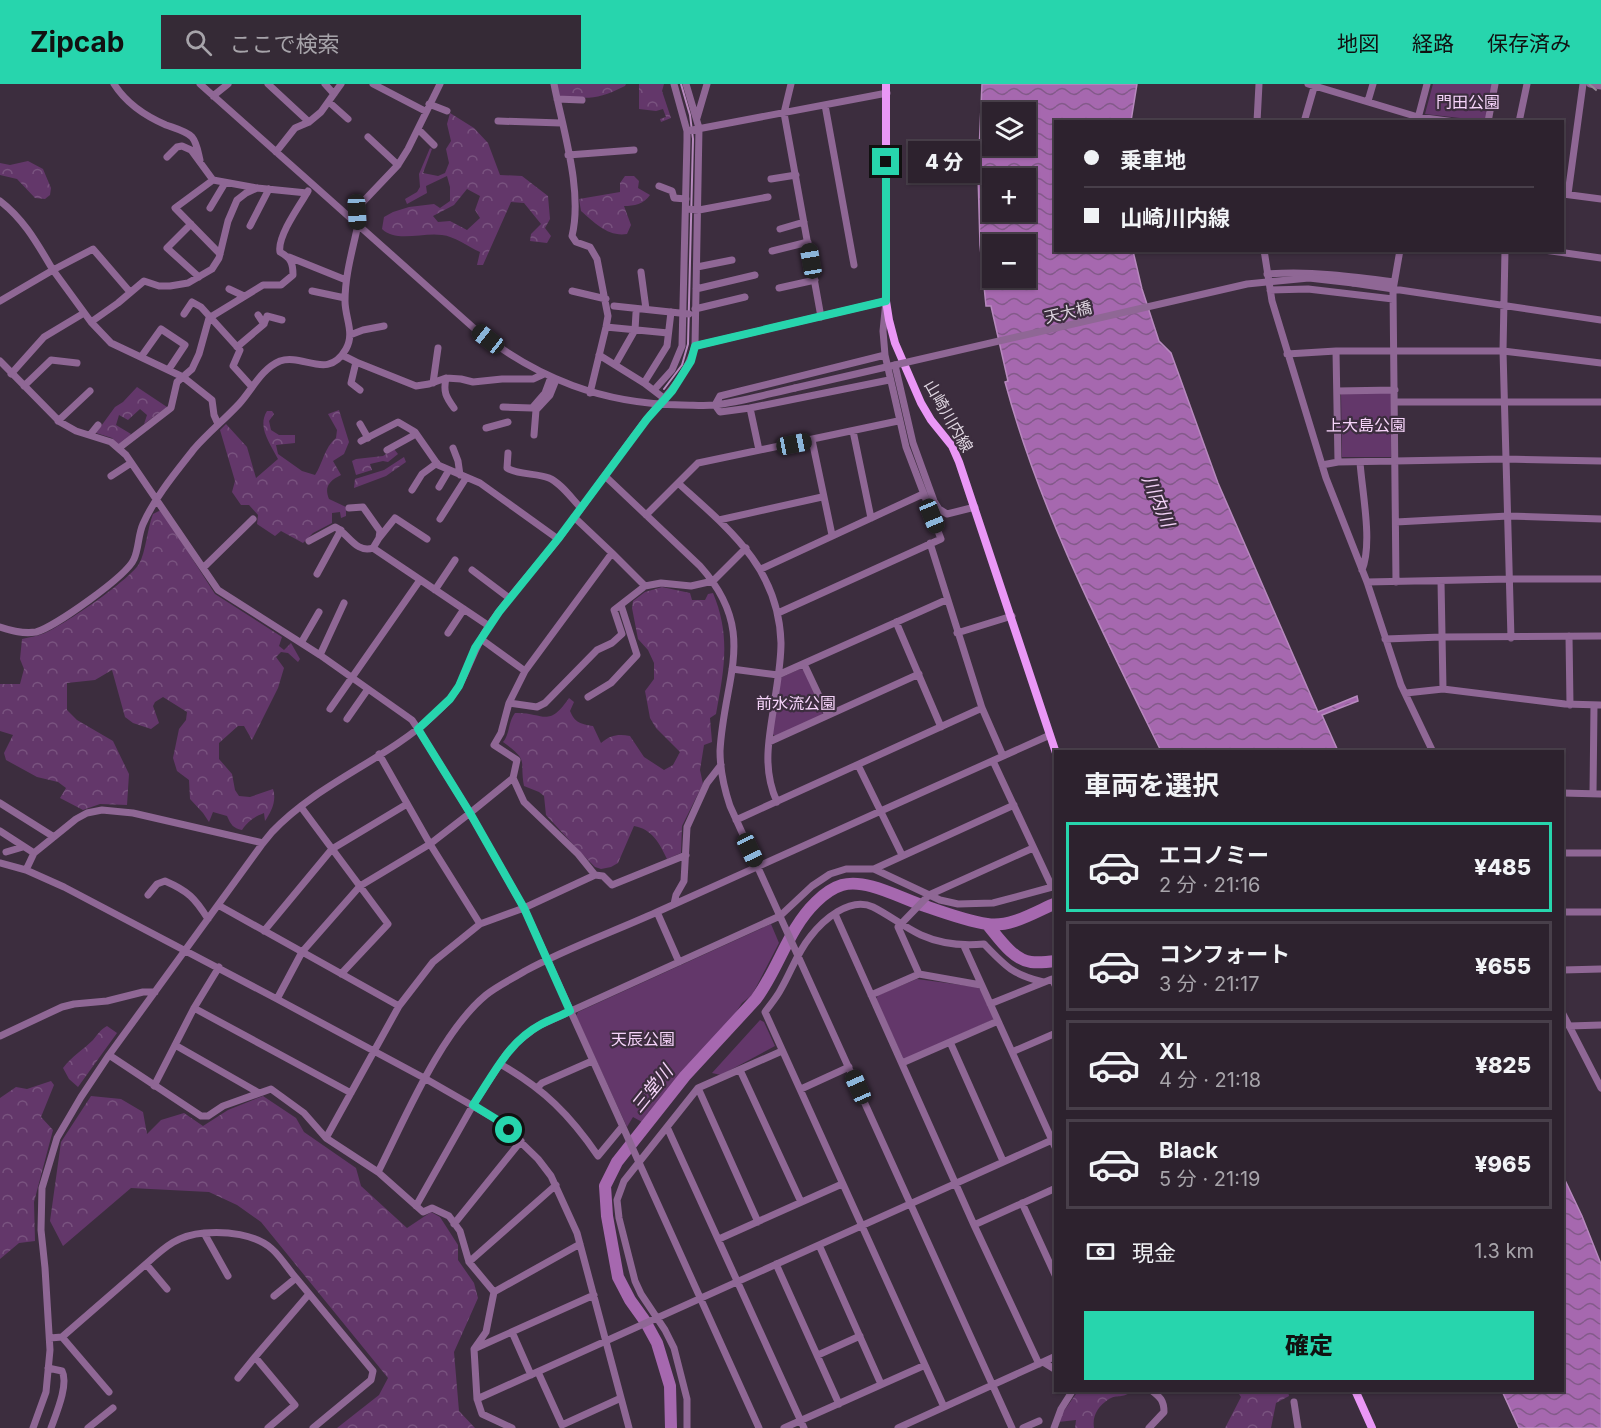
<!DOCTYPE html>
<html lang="ja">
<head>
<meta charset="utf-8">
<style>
	:root { --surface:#2d222e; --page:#352a36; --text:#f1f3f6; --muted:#a7a4aa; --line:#483f4a; --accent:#27d5ad }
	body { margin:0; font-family:Inter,"Noto Sans JP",sans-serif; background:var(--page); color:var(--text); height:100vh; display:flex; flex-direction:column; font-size:22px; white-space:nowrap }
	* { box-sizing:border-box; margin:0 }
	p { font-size:20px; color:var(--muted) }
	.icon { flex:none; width:33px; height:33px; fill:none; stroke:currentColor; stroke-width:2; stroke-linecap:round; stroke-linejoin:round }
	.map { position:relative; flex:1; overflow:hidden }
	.panel { position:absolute; left:1054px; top:666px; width:510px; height:642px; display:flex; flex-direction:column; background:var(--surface); border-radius:0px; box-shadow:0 2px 4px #0004,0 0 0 2px var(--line) }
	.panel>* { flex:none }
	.guide { position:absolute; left:1054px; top:36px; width:510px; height:132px; border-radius:0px; box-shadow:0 2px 4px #0004,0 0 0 2px var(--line); display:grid; align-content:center; height:132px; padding:0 30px; background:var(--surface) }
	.controls { position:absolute; left:982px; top:18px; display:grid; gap:12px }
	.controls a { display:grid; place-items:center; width:54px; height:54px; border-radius:0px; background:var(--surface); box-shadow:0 2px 4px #0004,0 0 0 2px var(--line); font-size:30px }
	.end { position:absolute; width:27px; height:27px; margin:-14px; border:8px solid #27d5ad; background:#111; box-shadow:0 0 0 3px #111 }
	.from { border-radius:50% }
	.bubble { position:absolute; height:42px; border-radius:0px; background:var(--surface); box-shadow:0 2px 4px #0004,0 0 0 2px var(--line); font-size:20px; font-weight:800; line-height:42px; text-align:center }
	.car { position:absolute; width:18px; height:36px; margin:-18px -9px; border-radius:8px; box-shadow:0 0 4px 2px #0007; background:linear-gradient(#222 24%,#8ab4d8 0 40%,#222 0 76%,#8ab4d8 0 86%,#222 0) }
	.guide b { display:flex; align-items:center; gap:21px; height:57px; font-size:22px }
	.guide b+b { border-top:2px solid var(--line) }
	.guide i { width:15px; height:15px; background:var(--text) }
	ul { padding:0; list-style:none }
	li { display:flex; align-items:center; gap:18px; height:90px; margin:0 12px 9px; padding:0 18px; border:3px solid var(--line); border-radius:0px }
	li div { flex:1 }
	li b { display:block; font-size:22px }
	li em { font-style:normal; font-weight:800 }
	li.selected { border-color:var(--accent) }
	li>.icon { width:54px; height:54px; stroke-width:1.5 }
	h2 { padding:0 30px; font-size:27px; line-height:72px }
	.pay { display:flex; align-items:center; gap:15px; height:66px; padding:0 30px; font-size:22px }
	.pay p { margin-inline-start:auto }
	.primary-button { display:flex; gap:12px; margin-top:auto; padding:12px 30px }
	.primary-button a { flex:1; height:69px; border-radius:0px; background:var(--accent); color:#111; font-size:24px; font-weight:800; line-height:69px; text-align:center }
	header { display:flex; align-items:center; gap:36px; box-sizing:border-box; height:84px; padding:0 30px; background:var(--accent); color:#111 }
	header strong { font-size:28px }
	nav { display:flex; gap:33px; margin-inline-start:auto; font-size:21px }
	.search { width:420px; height:54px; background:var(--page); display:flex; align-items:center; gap:15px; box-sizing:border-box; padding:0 21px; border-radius:0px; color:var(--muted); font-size:22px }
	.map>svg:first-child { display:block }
</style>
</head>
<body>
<header>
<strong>Zipcab</strong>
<div class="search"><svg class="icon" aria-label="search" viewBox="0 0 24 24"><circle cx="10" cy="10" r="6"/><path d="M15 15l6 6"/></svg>ここで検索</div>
<nav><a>地図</a><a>経路</a><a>保存済み</a></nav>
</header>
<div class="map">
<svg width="1601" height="1344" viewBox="0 0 1601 1344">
	<defs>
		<pattern id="forest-crowns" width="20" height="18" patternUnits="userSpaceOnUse" patternTransform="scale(1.5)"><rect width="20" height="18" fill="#63376a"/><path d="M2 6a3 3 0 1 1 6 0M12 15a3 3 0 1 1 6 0" fill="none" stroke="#79537f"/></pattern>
		<pattern id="water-waves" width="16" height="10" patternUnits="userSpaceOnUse" patternTransform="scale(1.5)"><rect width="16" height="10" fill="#a668af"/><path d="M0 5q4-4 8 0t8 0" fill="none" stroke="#835a8a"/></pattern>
	</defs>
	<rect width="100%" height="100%" fill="#3c2d3e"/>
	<path fill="#63376a" d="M1433,0H1492L1486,37L1425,30Z
		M1341,309H1392L1391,373H1342Z
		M800,585L804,586L823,628L822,631L775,652L772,649L780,596L782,593Z
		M771,840L779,859L752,911L742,919L731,936L680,990L642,1038L633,1033L627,1043L576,932L578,928Z
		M917,895L977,903L981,906L994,935L906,975L903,974L876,915L878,911Z
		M760,936L764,938L775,962L721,991L712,989Z"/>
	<path fill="url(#forest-crowns)" fill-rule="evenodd" d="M556,0H626L625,2C597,16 589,15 559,12Z
		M639,0H664L662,7L671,34L661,38L660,35L666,33L663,25L656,27L639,25Z
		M450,29L474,44L488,59L500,91L522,92L548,112L550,135L545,144L551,152L547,159L530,157L531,150L541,140L524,119L511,118L483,181H477L480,168C469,163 454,152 442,151C423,148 396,159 382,145L384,133L393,128L409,123L434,120L440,124L450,117V103L447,92L426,102L427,109L407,120L405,115L417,108L420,103L419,90L430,64L432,65L423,89L438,92L445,89L449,79L446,65L451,57L447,40ZM467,105L480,112L475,126L480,134L467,146L450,137L438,138L433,132L454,121Z
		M28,77L43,85L51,104L50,111L45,115L35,114L17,95L0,91V79L10,81Z
		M625,92H634L639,97L638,104L650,111C644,120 634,122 624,122L631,141L627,150C608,153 595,139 581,127L579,115L620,108V99Z
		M137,303L167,323L144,340L147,331L140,325L128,336L119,331L116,341L131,350L126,357L118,361L112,354L96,349L115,323L123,318Z
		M339,326L349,358L344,370L333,377L341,391C329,397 324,403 329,415L346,423V432L341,434L340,428L332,429V439L313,449L303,459L281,447L275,452L257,440L258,431L249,421H241L232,408L235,397L220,346L226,340L247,363L256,394L278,375C270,359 257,343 267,327H272L274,330L269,337L271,346L279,351H295V359L276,361L278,370L302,387L315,391C323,379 324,364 336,354L337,346L328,330Z
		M394,365L398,370L388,378L383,377L370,380L372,386L356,391L352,377L356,375L383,372Z
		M404,373L406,378L386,392L354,404L355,395L384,386Z
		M161,426L215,510L282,553L279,562L284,566L291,559L300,575L298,578L288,569L281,568L276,573L284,584L278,604L252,656L244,642H238L219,659V675L232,690L235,706L239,712L250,713L273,705C277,717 271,728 265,737L264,729C254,733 248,737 242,746C233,744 231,741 227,732L213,728L209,738L203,729L190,715L189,696L177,687L173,674L179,645L186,636L187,628L163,613L155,618L153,622L159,639L151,645L133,639L125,633L112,586L95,596L67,599V626L77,636L113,657L129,690L127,721L100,720L83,726L60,714L66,704L58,698L37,693L6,676L4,669L13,651L0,647V600H20L24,585L20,575L22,555C29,553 38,552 45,549C65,540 127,498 139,480C146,468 147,445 153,430Z
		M662,503L690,509L692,516H705L708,510L713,509C731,552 724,586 716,630L710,634L712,658L704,661L700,686L703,700L682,742L681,769L667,775C660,760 652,745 634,742L618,779L611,783L601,785L595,783L580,768L546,731L544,712L539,708L524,702C519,674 530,678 503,658C510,650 508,638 515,629C544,628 548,645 569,614L574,618L570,627C575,639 581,640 593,642L601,659C611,651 618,650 630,652L644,673L664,686L673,681L680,668L656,644L650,634L645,607L654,595V579L648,566L638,555L632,524L633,517L645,508Z
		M107,942L117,949L78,1003L69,995L63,984C72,972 83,966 93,956C98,950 100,946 107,942Z
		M51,997L54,1001L41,1033L53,1046L34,1118L35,1157L19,1159L0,1175V1014L16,1003L27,1005Z
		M91,1012L121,1015L143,1028L147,1050L161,1036L184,1029L203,1042L228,1026L263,1012L296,1034L304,1048L356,1084L361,1102L407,1144L431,1128L440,1133L458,1161V1176L474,1199L478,1214L454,1268L459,1327L475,1344H337L379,1311L388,1294L261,1138L237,1121L209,1108L131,1104L63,1162L50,1137L61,1058Z
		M1078,1307H1133C1121,1315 1118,1310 1109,1315C1098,1322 1092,1332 1094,1344H1075L1076,1336L1058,1338L1061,1331Z
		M1237,1307H1288L1289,1312L1276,1319L1271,1344H1225L1241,1313Z"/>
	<path fill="url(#water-waves)" stroke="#b789be" stroke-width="1.5" fill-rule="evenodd" d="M982,0H1137L1131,37L1056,38V166L1133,167L1142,205L1159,257L1171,269L1218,399L1318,628L1357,612L1358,617L1322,631L1338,667H1161C1102,547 1040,428 1005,298L1008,297L991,222H986L980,161L978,90ZM993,28H1026V62H993ZM993,94H1026V128H993ZM993,160H1026V194H993Z
		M1563,1092L1582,1132L1601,1180V1344H1519L1502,1307L1563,1306Z"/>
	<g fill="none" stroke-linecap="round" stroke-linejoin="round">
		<path stroke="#b789be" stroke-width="2" d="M664,305L682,281L688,260L693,55L690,31L681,0"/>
		<path stroke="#a668af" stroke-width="12" d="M987,840C998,853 1013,876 1031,878C1039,879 1048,878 1056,877
			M671,1344L670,1302L657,1259L645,1237L630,1216L618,1193L607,1132L605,1102L617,1078L685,992L756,915C779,884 788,845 816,818C823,811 832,804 842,801C867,794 902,815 925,822C945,829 967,837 987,840C1010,844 1035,828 1056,819"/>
		<path stroke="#8f6795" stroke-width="7" d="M114,0C126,19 145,32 166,41C174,44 186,47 192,53C197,59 198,68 200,76
			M200,0L476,246C538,295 603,320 682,321C693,321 704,322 714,321C741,318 768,310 795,304
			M268,0L309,38
			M325,0L334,10
			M373,0L425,27
			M554,0C563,46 583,107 572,152L576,158L590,163L597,175L606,222L608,232L606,243L590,309
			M791,0L784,29L821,233
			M1308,0L1418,33L1455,38
			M1590,0L1601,2
			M213,12L228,0
			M557,15L582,16
			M1368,17L1373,0
			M329,18L348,35
			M429,20L447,27
			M825,21L854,181
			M697,34L707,0
			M498,37L561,39
			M1257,38L1259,0
			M1304,38L1315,0
			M1417,38L1427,0
			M1488,38L1495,0
			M1519,38L1527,0
			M418,45L434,61
			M687,47L887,9
			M368,53L398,81
			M276,68L295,44L309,38L321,28L341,0
			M568,71L634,66
			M167,73L177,63L182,62L191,66L213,96L257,104L307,109L308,107
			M771,95L796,91
			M213,96L175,124L220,170
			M659,102L672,107L674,114L686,115
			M1563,110L1601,115
			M1568,110L1583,0
			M0,117C24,135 38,161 53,186L93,165L130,208
			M210,124L225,99
			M686,125L699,126L768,113
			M191,140L167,164L199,193
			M250,142L269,105
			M780,145L804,138
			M1264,166L1272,217L1326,394L1367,498L1401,601L1433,668
			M1505,166L1503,267L1511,554
			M1544,166L1601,174
			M772,167L808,158
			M289,173L346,196
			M697,183L732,176
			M641,188L646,225
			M1267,190C1311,187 1351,192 1394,198
			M1353,199L1601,236
			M779,204L815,196
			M229,205L244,212
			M696,205L755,191
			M1270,206L1308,205L1393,215
			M312,207L345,214
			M572,207L606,215
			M0,217L53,186L91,238L111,259L183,293L212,316L214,331L218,340
			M614,222L689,230
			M695,225L745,213
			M184,230L192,218L201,223L240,266L233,282L252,303
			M258,231L264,240
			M91,238L118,219L144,197L159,202H170L188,199L212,185L219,174L228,137L237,116L246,109L257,104
			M606,243L668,249
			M350,251L363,246L384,242
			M695,262L886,217L883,247L885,271
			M237,263L264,240L267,232L282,236
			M1336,267L1338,378
			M1287,270L1336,267H1503L1601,279
			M342,271L356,278L351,299L360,306
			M599,271L644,299L665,315
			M141,273L161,245L185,261L169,285
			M0,277L60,338L76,347L111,358L126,371L218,506L320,571L412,636L418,645L470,729L524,824L759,1344
			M356,278L416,302L429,300L446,294L461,295L473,298L502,295H533L544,290
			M615,281L635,246L636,229
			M895,281L913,359L934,417L939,425L947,430L975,423
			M11,290L44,253L84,229
			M446,294C443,308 446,313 454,324
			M433,299L438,264
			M644,299L667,262L671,228
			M24,302L51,276L77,279
			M654,306L672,286L682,262L687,56V47L674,0
			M1337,307L1395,306
			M1395,318H1601
			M715,321L720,312L885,271L906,363L941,455L778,529
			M715,321L720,328L750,324L889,296
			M503,323L532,324L545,309L551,293
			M750,324L759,366
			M58,337L90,307
			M360,340L368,354
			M486,344L508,338
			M853,347L871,434
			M90,351L98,341
			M534,351L536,326L550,311L556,296
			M812,356L832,451
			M361,357L398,338L415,348L438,381L480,399L558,455
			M119,364L171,324L177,298L192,285L199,270L209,234L263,201H281L293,191C293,179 291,174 280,168C277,153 299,122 307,109
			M453,364L458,377L460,391
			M387,366L416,350
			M508,369L507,384C518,391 537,389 549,394C561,399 572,415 581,424
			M1360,378C1362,408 1373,459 1362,486
			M1322,381L1338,378L1506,375L1601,377
			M111,392L131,379
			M605,392L700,482C759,548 724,592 720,667C720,686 724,704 730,722L1012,1344
			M678,399C729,445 779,484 781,559C781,582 776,605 773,628C768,659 763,687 777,718
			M439,403L449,386
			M412,406L422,390L437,379
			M349,424L363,423L380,447L379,454L373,464
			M646,431L698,379L898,337
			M574,433L612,469L525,587L509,619L537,623L545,619L597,566L612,559L622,550L614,526L645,502L661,499L691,502L713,497L746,464
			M440,435L466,394
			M719,436L822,413
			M1396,438L1508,432L1601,435
			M379,454L395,434L427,455
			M309,457L335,443C348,449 356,470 373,464L489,542
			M930,459L982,624L1003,672
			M612,469L645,502
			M203,484L253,435
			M761,485L923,410
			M472,486L509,514
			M317,490L341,446
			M1441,497L1443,605
			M1367,498L1510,495H1601
			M1396,498L1393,206L1400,166
			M435,506L455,476
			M896,538L941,643
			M0,543C12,547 23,550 36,548C53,544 127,492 134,475C139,464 138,451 143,440C155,413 176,388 194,365C208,349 225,335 239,320C252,306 261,285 280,277C303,269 328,297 346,265C355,249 345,234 345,217C345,192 352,168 357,145C358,137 356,130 359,122L398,81L408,65L440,0
			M448,549L464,525
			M957,549L1012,532
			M1569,552L1570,621
			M481,555L525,587
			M1385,555L1442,553L1601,552
			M301,559L319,528
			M320,571L344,519
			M804,580L828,631
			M732,585L778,591L946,516
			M1406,609L1443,605L1565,620L1601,621
			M588,613L611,599L637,571L621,521
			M330,625L420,496
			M347,635L368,605
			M769,658L919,590
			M379,670L430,760L480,840
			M993,677L1052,803
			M858,681L902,771
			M513,694L524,718L578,770L595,791
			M1563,709L1601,710
			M1593,710L1594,622
			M0,719L54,753
			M301,723L388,840L341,890
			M736,736L982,624
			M0,747L34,769
			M6,768L23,763
			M1563,769H1601
			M0,779L26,786L64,803L277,915L426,995L499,1037L538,1075L551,1092L577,1149L629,1344
			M874,785L1014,721
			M26,786L34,769L76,735L87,729L102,726L133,729L263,759
			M148,811L157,800L165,797C188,807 195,814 208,835
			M674,820L676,811L684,797L687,743L707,699L721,681
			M218,821L399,922
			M657,828L679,878
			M1563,828H1601
			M835,830L974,1141L1039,1280
			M264,847L332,765L407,720
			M964,862L1056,1065
			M1563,886L1601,885
			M919,890L898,843L929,811L1033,764
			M871,911L919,890L981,901
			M277,915L302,868L360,802L430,760L470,729L513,694L517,676L494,661L501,649L509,619
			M990,920L1052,895L1056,903
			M194,924L351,1009
			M1563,930L1601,1004
			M1569,942L1601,941
			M0,952L62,923L74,920L107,917L143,908H155
			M950,958L1003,1077
			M175,961L259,1009
			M1012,968L1056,949
			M109,971L201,1032H208L223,1022L271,1005L304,1029L326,1054L378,1088L423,1128L432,1124L449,1132L460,1147L469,1178L494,1208L486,1248L474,1265L477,1315L1052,1056
			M902,979L998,937
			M500,980C544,1005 570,1031 598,1072L622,1043
			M740,986L801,1118
			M154,1002L194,924L219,883
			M538,1003L542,999L592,977
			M698,1004L758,1138
			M801,1005L849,983
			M667,1043L804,1344
			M326,1054L399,922L433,878L480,840L524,824L595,791L603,792L612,801L686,771
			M378,1088C405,1035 440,949 486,911C497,902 512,895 525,887C567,864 613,848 657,828C788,768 919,710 1050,651
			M1022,1119L1056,1193
			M416,1122L473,1021L507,969L516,959L538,942L780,832L812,802L830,790L846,785H874L940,816L958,820L993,819L1056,802
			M454,1140L521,1057
			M974,1141L1056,1104
			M204,1149C225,1147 256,1150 272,1165C281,1173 288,1185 296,1194L274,1212
			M719,1155L842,1100
			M819,1161L881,1300
			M469,1178L556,1101
			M146,1180C165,1163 178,1151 204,1149L228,1192
			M776,1180L839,1320
			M296,1194L373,1287L371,1296L313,1344
			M494,1208L580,1160
			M512,1248L531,1291
			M62,1253L146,1180L167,1205
			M50,1254L62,1253L109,1308
			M476,1264L594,1211
			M818,1271L860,1252
			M1043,1278L1056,1286
			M48,1284L62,1287C69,1300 56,1330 51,1344
			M538,1288L562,1341L621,1314
			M238,1294L255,1273
			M477,1315L482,1330L512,1344
			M1294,1318L1298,1344
			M944,1323L765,928C770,921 777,913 781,905C791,888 797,869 810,853C823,836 850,812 873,823C889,831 904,843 921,851C941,860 962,862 984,860C1006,883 1012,890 1043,898
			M33,1344L46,1308L50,1266L45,1184L41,1146L42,1104L57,1054L81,1013L109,971L263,759L272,748C318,699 386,676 434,631C444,622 454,612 460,600C470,581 476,561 488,543C509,511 536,484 559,454C587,417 614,378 642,341C663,313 685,297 695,262L699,44L686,0
			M88,1344L113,1324
			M268,1344L295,1321L255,1273L309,1210
			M687,1344V1315L674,1264L665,1246L641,1210L635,1197L619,1134L617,1116L624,1097L698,1004L782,967
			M784,1344L923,1282
			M898,1344L1056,1272
			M1023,1344L1039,1337
			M1054,1344L1061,1325L1073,1306
			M1149,1344L1164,1328C1164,1316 1160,1313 1151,1306"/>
		<path stroke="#ea97f6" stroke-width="8" d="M886,0V217L889,236L895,259L921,319L931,336L952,362L959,378L1056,669
			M1355,1306L1372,1344"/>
		<path stroke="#948896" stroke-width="2" stroke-dasharray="10 10" stroke-linecap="butt" d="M1589,0L1601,10"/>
		<path stroke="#8f6795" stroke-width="7" d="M795,304L1247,200L1309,194L1353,199"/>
	</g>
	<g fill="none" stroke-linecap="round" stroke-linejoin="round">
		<path stroke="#27d5ad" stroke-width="8" d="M509,1046L499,1037L473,1021C492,993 508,958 540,941C549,936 560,932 570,927L524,824L470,729L418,645L450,615L459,602L475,564L499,528L558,455L647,335L672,307L691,277L695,262L886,217V78"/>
	</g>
	<g text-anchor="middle" stroke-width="4.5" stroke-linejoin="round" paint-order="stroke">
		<g font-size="16" fill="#f6d4fa" stroke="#3c2d3e">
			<text x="1468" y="24">門田公園</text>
			<text x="1366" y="347">上大島公園</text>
			<text x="796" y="625">前水流公園</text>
			<text x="643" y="961">天辰公園</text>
		</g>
		<g font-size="16" fill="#dfd6e1" stroke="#3c2d3e">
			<text transform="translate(1068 228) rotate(-13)" y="6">天大橋</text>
			<text transform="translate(949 332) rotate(60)" y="6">山崎川内線</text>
		</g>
		<g font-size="18" font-style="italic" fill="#f3d2f7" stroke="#3c2d3e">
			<text transform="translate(1158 417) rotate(67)" y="6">川内川</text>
			<text transform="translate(652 1005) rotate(-51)" y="6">三堂川</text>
		</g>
	</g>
</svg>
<div class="controls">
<a><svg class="icon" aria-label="layers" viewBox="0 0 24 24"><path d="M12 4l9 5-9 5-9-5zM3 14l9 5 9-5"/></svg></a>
<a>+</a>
<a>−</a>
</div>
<i class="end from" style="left:509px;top:1046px"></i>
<i class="end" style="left:886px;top:78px"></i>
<div class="bubble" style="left:908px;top:57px;width:72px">4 分</div>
<i class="car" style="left:357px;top:128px;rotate:177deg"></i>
<i class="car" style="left:811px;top:177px;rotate:350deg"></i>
<i class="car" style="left:488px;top:255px;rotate:308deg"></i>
<i class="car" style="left:794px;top:360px;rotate:79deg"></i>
<i class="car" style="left:932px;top:432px;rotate:158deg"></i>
<i class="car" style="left:750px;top:766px;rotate:155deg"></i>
<i class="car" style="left:858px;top:1003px;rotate:336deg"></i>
<div class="guide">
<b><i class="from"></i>乗車地</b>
<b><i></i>山崎川内線</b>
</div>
<section class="panel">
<h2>車両を選択</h2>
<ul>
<li class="selected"><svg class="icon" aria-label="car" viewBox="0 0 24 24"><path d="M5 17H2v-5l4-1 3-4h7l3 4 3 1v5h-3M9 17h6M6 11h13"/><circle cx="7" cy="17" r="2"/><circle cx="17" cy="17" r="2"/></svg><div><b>エコノミー</b><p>2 分 · 21:16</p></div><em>¥485</em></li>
<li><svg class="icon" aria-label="car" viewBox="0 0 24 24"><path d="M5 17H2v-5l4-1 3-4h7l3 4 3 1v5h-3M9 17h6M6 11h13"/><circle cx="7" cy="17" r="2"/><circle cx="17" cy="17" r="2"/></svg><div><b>コンフォート</b><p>3 分 · 21:17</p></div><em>¥655</em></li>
<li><svg class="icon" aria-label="car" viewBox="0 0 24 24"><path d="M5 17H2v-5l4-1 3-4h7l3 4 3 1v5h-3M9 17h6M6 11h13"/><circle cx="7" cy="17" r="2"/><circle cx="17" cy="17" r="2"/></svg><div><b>XL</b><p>4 分 · 21:18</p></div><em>¥825</em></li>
<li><svg class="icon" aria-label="car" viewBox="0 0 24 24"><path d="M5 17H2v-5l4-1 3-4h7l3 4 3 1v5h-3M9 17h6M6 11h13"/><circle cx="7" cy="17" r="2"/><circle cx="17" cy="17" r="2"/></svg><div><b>Black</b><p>5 分 · 21:19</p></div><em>¥965</em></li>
</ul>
<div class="pay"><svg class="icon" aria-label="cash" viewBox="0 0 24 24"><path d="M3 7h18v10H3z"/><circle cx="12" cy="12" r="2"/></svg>現金<p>1.3 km</p></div>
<div class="primary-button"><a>確定</a></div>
</section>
</div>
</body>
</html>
